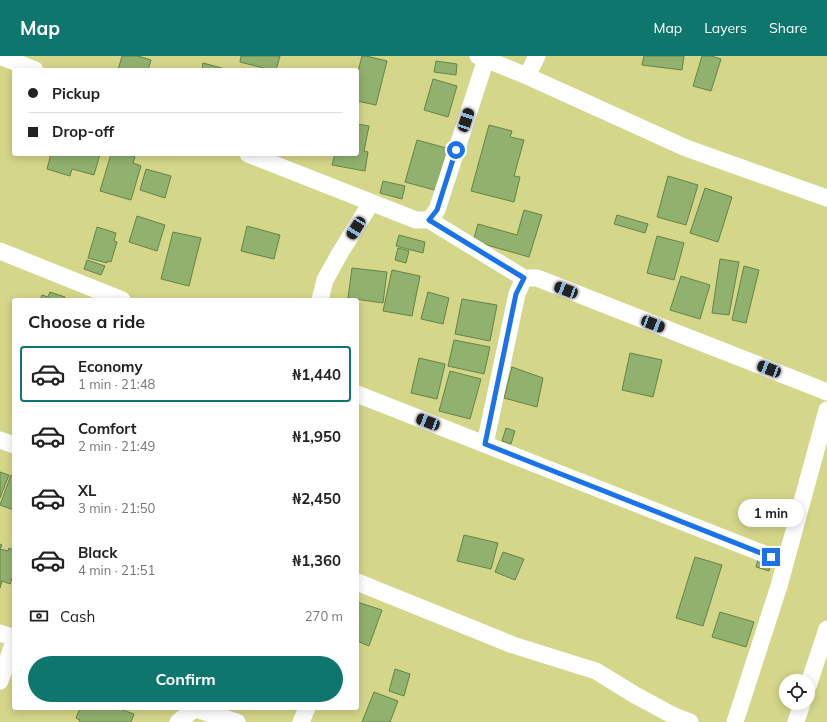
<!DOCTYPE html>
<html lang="en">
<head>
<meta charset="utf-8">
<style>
	:root { --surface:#fff; --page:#f2f2f2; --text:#222; --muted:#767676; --line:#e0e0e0; --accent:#0f766e }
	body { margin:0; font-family:Mulish,sans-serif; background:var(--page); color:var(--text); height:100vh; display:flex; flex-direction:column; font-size:15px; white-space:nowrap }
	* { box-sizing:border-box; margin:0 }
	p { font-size:13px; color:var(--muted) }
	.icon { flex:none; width:22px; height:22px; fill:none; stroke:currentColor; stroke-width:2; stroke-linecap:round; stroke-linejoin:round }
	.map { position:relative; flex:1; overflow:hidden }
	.side { position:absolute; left:12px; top:242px; width:347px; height:412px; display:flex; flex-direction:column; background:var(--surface); border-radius:4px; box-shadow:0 2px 10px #0003 }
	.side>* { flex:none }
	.top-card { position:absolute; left:12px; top:12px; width:347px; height:88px; border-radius:4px; box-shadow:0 2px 10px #0003; display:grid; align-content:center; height:88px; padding:0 16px; background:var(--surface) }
	.tools { position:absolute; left:779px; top:618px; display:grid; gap:8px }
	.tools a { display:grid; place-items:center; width:36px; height:36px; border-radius:50%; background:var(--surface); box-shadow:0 2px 10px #0003; font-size:20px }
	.end { position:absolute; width:18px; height:18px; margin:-9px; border:5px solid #1a73e8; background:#fff; box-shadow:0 0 0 2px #fff }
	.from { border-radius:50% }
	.bubble { position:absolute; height:28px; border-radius:14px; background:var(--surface); box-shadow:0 2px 10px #0003; font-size:13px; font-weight:700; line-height:28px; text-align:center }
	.car { position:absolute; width:12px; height:24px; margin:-12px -6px; border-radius:5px; box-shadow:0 0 3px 1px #0007; background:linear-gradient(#222 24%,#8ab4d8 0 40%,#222 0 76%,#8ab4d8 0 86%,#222 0) }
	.top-card b { display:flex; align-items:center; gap:14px; height:38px; font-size:15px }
	.top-card b+b { border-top:1px solid var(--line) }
	.top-card i { width:10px; height:10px; background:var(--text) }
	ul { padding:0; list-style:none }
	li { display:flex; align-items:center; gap:12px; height:56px; margin:0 8px 6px; padding:0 8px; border:2px solid transparent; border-radius:4px }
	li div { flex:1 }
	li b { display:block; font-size:15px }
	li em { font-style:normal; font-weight:700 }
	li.current { border-color:var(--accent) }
	li>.icon { width:36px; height:36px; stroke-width:1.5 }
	h2 { padding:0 16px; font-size:18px; line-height:48px }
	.pay { display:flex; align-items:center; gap:10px; height:44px; padding:0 16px; font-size:15px }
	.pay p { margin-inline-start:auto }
	.primary-button { display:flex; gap:8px; margin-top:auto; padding:8px 16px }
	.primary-button a { flex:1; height:46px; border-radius:24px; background:var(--accent); color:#fff; font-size:16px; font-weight:700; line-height:46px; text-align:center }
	header { display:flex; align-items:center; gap:24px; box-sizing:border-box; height:56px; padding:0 20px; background:var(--accent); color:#fff }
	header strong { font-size:19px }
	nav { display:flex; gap:22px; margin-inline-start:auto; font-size:14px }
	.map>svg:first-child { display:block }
</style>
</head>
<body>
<header>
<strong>Map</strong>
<nav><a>Map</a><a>Layers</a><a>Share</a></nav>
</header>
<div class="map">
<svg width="827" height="666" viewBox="0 0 827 666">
	<rect width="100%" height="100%" fill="#d4d689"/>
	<path fill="#91b16e" stroke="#658442" d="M122,0H138L151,4L148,14H118Z
		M241,0H280L276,14H271L240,6Z
		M362,0H366L387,5L376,49L357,45V19Z
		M644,0H684L682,14L642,9Z
		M702,0H711L721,3L711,35L693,30Z
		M436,5L457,8L456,19L434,16Z
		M203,7L229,14H202Z
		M433,23L457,30L448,61L424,54Z
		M357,68L369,70L364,95L368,96L365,115L332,109L335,98H357Z
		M489,69L512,75L510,81L524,84L514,120L520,121L514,146L471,135Z
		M417,84L450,93L438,135L405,126Z
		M51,98H100L94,119L72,113L70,120L47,113Z
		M111,98H124L135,101L133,107L141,110L131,144L100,135Z
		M146,113L171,120L165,142L140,134Z
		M668,120L698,129L686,169L657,161Z
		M383,125L405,130L402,143L380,137Z
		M705,132L732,141L718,186L690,177Z
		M524,154L542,159L529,201L473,185L478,168L517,179Z
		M617,159L648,168L645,177L614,168Z
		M137,160L165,169L157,195L129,186Z
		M247,170L280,179L274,203L241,195Z
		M97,171L116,177L114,185L117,186L111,206L107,205V207L88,202Z
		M173,176L201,182L189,230L161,223Z
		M399,179L425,186L423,197L396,190Z
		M657,180L684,187L674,224L647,217Z
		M398,192L409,195L406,207L395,204Z
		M720,203L739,206L729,259L712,257Z
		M87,204L105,210L101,219L84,213Z
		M744,210L759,214L746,267L732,264Z
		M352,212L387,216L383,247L348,242Z
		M392,214L420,220L412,260L383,255Z
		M681,220L710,229L700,263L670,254Z
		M50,236L65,241L64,244H40L42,239L48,241Z
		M428,236L449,242L443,268L421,263Z
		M462,243L497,249L490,285L455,278Z
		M454,284L490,291L484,318L448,310Z
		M630,297L662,304L653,341L622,334Z
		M419,302L445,308L437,343L411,337Z
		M512,311L543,322L537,351L504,342Z
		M450,315L481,323L470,363L439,355Z
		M506,372L515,375L511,388L502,385Z
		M0,416L9,419L0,442Z
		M11,419L14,421V454L0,449Z
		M464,479L498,487L491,513L457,505Z
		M0,488L2,489L0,493L8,495L9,492L14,494V517L10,528L2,525L0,532Z
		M503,496L524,503L515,524L495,516Z
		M695,501L722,509L703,570L676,562Z
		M758,503L771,507L769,515L756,511Z
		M357,546L382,554L369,590L357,585Z
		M720,556L754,566L746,591L712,581Z
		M395,613L410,618L404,640L389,635Z
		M374,636L398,645L390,666H362Z
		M80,652H121L120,653L134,658L131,666H79L80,664L76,662Z"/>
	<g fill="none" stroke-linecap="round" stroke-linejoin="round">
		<path stroke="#fff" stroke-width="17" d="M0,0L35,14
			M478,0L527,20L686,92L827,142
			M527,20L537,0
			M248,98L416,164H429L524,222H537L827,336
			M429,164L437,154L486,3
			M0,195L122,244
			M320,244L325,224L340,197L371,147
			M357,338L785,506
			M0,384L14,389
			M485,388L517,238L524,222
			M357,526L513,589L596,615L635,639L674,660L690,666
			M0,577L14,582
			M0,625L14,586
			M808,630L827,573
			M192,652L237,666
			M178,666L194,653
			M301,666L307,652
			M735,666L779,530L827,354
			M796,666L802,647"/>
	</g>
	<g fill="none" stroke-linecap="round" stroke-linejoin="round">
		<path stroke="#1a73e8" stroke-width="5" d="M456,94L437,154L429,164L524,222L516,238L485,388L771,501"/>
	</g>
</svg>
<div class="tools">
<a><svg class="icon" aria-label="locate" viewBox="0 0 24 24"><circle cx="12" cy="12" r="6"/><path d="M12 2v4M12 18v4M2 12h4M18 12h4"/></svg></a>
</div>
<i class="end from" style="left:456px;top:94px"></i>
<i class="end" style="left:771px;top:501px"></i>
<div class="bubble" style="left:738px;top:443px;width:66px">1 min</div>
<i class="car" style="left:466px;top:64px;rotate:18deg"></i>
<i class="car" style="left:356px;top:172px;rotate:212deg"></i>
<i class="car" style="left:566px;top:234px;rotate:291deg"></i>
<i class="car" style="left:653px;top:268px;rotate:111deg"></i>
<i class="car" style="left:769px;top:313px;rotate:291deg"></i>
<i class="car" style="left:428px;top:366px;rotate:291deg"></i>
<div class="top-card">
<b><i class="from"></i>Pickup</b>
<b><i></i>Drop-off</b>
</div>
<section class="side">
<h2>Choose a ride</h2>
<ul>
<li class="current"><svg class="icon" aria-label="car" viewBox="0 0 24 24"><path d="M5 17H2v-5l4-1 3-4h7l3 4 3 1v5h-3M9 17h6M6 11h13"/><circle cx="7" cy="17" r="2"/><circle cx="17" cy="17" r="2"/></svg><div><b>Economy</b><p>1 min · 21:48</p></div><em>₦1,440</em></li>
<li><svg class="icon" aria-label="car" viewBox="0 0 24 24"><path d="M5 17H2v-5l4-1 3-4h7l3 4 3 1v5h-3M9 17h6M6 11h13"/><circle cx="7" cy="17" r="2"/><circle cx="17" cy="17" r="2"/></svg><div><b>Comfort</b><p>2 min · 21:49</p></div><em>₦1,950</em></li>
<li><svg class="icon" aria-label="car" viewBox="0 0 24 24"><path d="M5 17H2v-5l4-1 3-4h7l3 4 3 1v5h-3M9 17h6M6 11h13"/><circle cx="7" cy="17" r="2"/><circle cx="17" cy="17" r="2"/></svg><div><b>XL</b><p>3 min · 21:50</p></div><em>₦2,450</em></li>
<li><svg class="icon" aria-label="car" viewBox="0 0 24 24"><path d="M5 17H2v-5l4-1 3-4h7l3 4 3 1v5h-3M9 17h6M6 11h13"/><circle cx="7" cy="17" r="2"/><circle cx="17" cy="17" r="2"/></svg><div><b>Black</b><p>4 min · 21:51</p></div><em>₦1,360</em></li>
</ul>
<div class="pay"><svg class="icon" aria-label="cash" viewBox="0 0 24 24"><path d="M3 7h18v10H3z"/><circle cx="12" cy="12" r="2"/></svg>Cash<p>270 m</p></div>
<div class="primary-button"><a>Confirm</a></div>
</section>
</div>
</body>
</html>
